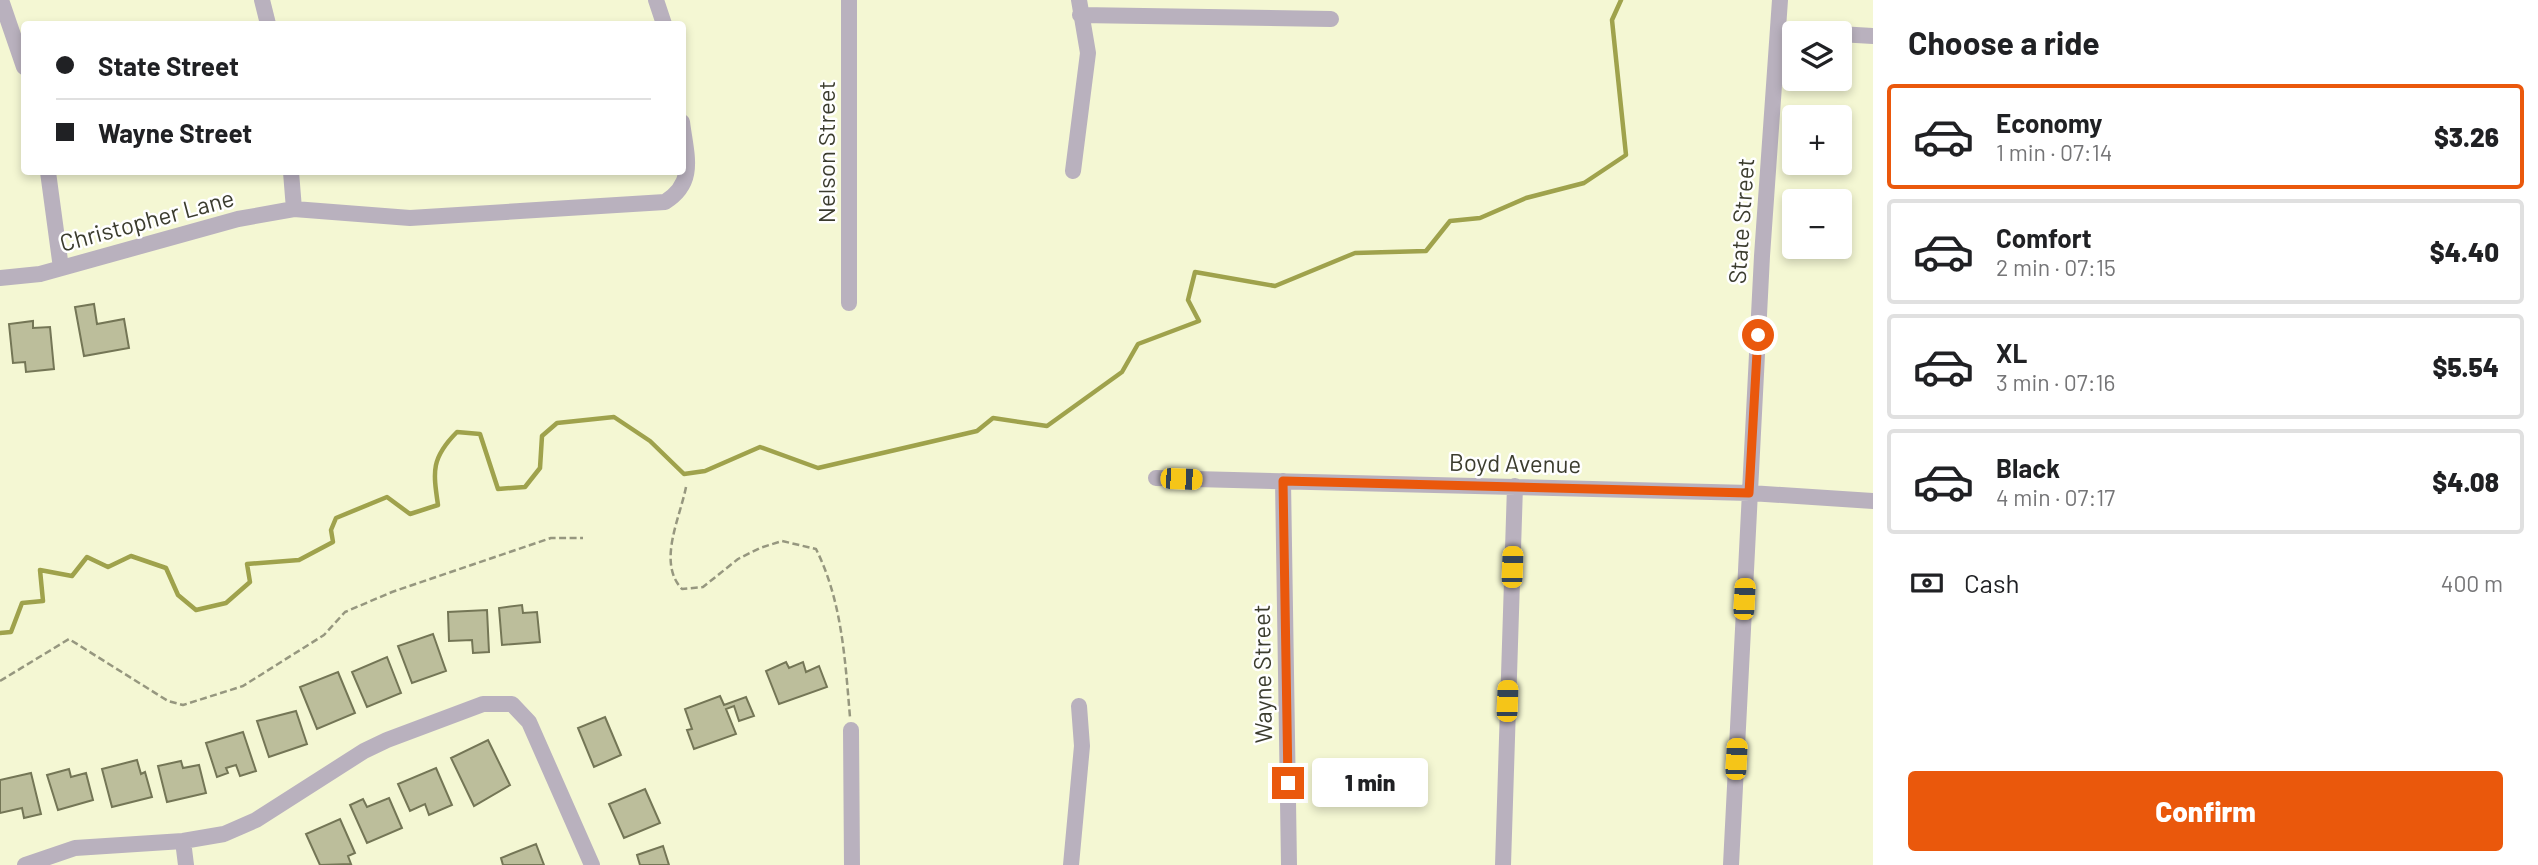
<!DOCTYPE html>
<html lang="en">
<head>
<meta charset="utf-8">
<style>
	:root { --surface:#fff; --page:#f6f6f6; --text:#202124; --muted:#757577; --line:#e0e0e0; --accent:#ea580c }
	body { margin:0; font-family:Barlow,sans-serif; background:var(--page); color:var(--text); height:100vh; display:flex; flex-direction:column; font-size:26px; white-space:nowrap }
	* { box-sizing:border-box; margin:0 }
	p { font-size:23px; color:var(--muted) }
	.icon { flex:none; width:38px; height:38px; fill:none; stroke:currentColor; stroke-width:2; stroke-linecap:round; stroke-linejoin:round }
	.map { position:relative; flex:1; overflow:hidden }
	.drawer { display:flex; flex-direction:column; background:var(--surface); width:665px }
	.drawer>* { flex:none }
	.hud { position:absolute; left:21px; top:21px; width:665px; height:154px; border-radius:7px; box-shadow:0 4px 10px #0003; display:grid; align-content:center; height:154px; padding:0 35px; background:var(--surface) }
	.fabs { position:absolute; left:1782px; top:21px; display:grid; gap:14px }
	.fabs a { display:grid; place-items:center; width:70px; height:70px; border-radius:7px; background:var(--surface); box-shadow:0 4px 10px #0003; font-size:35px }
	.end { position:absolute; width:32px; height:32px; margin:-16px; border:9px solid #ea580c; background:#fff; box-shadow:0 0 0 4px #fff }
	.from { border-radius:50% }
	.bubble { position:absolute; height:49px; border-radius:7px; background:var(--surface); box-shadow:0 4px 10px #0003; font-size:23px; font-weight:800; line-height:49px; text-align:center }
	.car { position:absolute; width:21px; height:42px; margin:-21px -10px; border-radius:9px; box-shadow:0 0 5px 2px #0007; background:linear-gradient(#f5c518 24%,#345 0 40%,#f5c518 0 76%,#345 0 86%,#f5c518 0) }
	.hud b { display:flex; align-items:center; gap:24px; height:66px; font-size:26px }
	.hud b+b { border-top:2px solid var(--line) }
	.hud i { width:18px; height:18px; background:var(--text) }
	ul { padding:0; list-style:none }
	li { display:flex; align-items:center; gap:21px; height:105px; margin:0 14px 10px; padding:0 21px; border:4px solid var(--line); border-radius:7px }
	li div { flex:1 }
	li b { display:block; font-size:26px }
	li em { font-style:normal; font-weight:800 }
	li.selected { border-color:var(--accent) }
	li>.icon { width:63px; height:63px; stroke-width:1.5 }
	h2 { padding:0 35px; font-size:32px; line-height:84px }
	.pay { display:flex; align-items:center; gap:18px; height:77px; padding:0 35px; font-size:26px }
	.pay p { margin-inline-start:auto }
	.button { display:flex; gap:14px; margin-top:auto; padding:14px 35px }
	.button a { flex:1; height:80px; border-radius:7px; background:var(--accent); color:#fff; font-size:28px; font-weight:800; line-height:80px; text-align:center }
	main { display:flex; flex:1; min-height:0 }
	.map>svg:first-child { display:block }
</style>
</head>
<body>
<main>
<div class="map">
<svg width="1873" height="865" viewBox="0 0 1873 865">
	<rect width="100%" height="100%" fill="#f4f7d3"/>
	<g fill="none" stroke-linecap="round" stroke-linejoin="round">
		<path stroke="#9fa24c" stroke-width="4.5" d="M0,633L11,632L22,603L43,601L40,570L72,576L87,557L108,567L131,556L166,568L178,595L196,610L226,603L250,582L247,564L299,560L333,542L331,530L336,518L387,497L410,514L438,505C433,471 431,458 457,432L480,434L498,489L525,487L540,468L542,436L557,423L614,417L650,441L684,474L705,471L760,447L818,468L977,431L993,418L1047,426L1122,372L1138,344L1199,321L1188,300L1195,272L1275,286L1355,253L1426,251L1450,221L1480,218L1526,198L1584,183L1626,155L1612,20L1621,0"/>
	</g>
	<path fill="#bcbe9b" stroke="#747656" stroke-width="2" d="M94,304L97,324L124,319L129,348L84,356L75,307Z
		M33,321V328L50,327L54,369L26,372L25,362L13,363L9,324Z
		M522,605L523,613L537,612L540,642L502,645L499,608Z
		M487,610L489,652L473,653L472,640L449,641L448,612Z
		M433,634L446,671L412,683L398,646Z
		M387,657L401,693L367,707L352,672Z
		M786,662L789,668L803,662L806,672L819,666L827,687L779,704L766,671Z
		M338,672L355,713L317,729L300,687Z
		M720,696L724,705L746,697L754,716L739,721L734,706L726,709L736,734L694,749L687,730L692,729L685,709Z
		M296,711L307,744L269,757L257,721Z
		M605,717L621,755L594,767L578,728Z
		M243,732L256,771L240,776L236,765L226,768L228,773L217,777L206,743Z
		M488,740L510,785L474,806L451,758Z
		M137,760L141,774L145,772L152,797L112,807L102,769Z
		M181,761L183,768L199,765L206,793L167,802L158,766Z
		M436,768L452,805L429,815L425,804L410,811L398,784Z
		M69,769L71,777L86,773L93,800L58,810L47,775Z
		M31,773L41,814L24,818L22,808L0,813V780Z
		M645,789L660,823L624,838L609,804Z
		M389,798L402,828L367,843L350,805L363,799L367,807Z
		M340,819L355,853L348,856L351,864L320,865L306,834Z
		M536,844L544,865H503L501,858Z
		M663,846L669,865H640L637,855Z"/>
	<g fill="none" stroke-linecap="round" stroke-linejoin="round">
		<path stroke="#96977f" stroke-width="2.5" stroke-dasharray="7 3.5" stroke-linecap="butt" d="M686,487C680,518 657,563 682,589L703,587L738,559L760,548L782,541L816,549C842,601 845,659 850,717
			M0,681L69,639L168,701L183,705L243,686L324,635L345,612L392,592L551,538H583"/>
		<path stroke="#b9b1be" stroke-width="16" d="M1,0L24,67
			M262,0L268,24
			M656,0L664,24
			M1080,15L1331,19
			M1779,30L1831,33
			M1839,34L1873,36
			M1073,171L1088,53L1079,0
			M48,172L61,268
			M291,172L294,209
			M0,278L40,274L238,219L294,209L410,218L665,202C697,182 686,155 682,122
			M849,303V0
			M1156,478L1750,493L1873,501
			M1283,481L1289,865
			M851,730L852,865
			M183,841L186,865
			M25,865L75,848L183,841L224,834L256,820L364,751L387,740L483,704H512L529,722L592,865
			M1071,865L1082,746L1079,706
			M1503,865L1515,486
			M1731,865L1762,256L1780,0"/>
	</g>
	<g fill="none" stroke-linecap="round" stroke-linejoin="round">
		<path stroke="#ea580c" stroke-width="9" d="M1288,783L1283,481L1749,493L1758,335"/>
	</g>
	<g text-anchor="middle" stroke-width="5" stroke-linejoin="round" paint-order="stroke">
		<g font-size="24" fill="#3b3c2e" stroke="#fff">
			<text transform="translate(827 152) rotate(-90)" y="8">Nelson Street</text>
			<text transform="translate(147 221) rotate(-15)" y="8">Christopher Lane</text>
			<text transform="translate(1742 221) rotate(-86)" y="8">State Street</text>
			<text transform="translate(1515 464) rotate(1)" y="8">Boyd Avenue</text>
			<text transform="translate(1263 674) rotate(-91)" y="8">Wayne Street</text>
		</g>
	</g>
</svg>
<div class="fabs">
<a><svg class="icon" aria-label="layers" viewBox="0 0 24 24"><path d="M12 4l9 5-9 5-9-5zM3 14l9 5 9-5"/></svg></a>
<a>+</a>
<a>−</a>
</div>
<i class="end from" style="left:1758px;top:335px"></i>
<i class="end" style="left:1288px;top:783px"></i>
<div class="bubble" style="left:1312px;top:758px;width:116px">1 min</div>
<i class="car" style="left:1181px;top:479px;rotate:92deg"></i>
<i class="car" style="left:1512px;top:567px;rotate:2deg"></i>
<i class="car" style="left:1744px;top:599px;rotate:3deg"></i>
<i class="car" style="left:1507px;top:701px;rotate:2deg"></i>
<i class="car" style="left:1736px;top:759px;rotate:3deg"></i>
<div class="hud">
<b><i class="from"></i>State Street</b>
<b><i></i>Wayne Street</b>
</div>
</div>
<section class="drawer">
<h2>Choose a ride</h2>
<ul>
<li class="selected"><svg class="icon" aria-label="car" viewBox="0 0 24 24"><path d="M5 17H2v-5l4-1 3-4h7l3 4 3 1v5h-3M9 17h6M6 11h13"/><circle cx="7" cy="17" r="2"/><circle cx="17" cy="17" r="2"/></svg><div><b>Economy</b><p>1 min · 07:14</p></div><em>$3.26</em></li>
<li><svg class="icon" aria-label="car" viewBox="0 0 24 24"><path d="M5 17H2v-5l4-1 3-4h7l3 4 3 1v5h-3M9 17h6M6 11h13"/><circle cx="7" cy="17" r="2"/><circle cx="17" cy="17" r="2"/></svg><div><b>Comfort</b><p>2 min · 07:15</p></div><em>$4.40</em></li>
<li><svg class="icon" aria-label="car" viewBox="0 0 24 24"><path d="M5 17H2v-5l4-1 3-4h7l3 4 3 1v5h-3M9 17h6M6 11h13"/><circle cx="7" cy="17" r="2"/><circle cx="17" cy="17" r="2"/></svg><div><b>XL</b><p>3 min · 07:16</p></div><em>$5.54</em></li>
<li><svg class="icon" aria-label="car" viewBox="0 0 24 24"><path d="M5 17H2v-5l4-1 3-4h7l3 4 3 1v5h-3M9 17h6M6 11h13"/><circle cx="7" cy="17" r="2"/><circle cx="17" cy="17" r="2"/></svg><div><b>Black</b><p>4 min · 07:17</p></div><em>$4.08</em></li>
</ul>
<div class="pay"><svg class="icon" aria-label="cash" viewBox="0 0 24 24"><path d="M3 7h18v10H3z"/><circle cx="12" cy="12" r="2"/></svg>Cash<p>400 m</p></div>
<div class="button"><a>Confirm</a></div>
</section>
</main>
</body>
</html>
